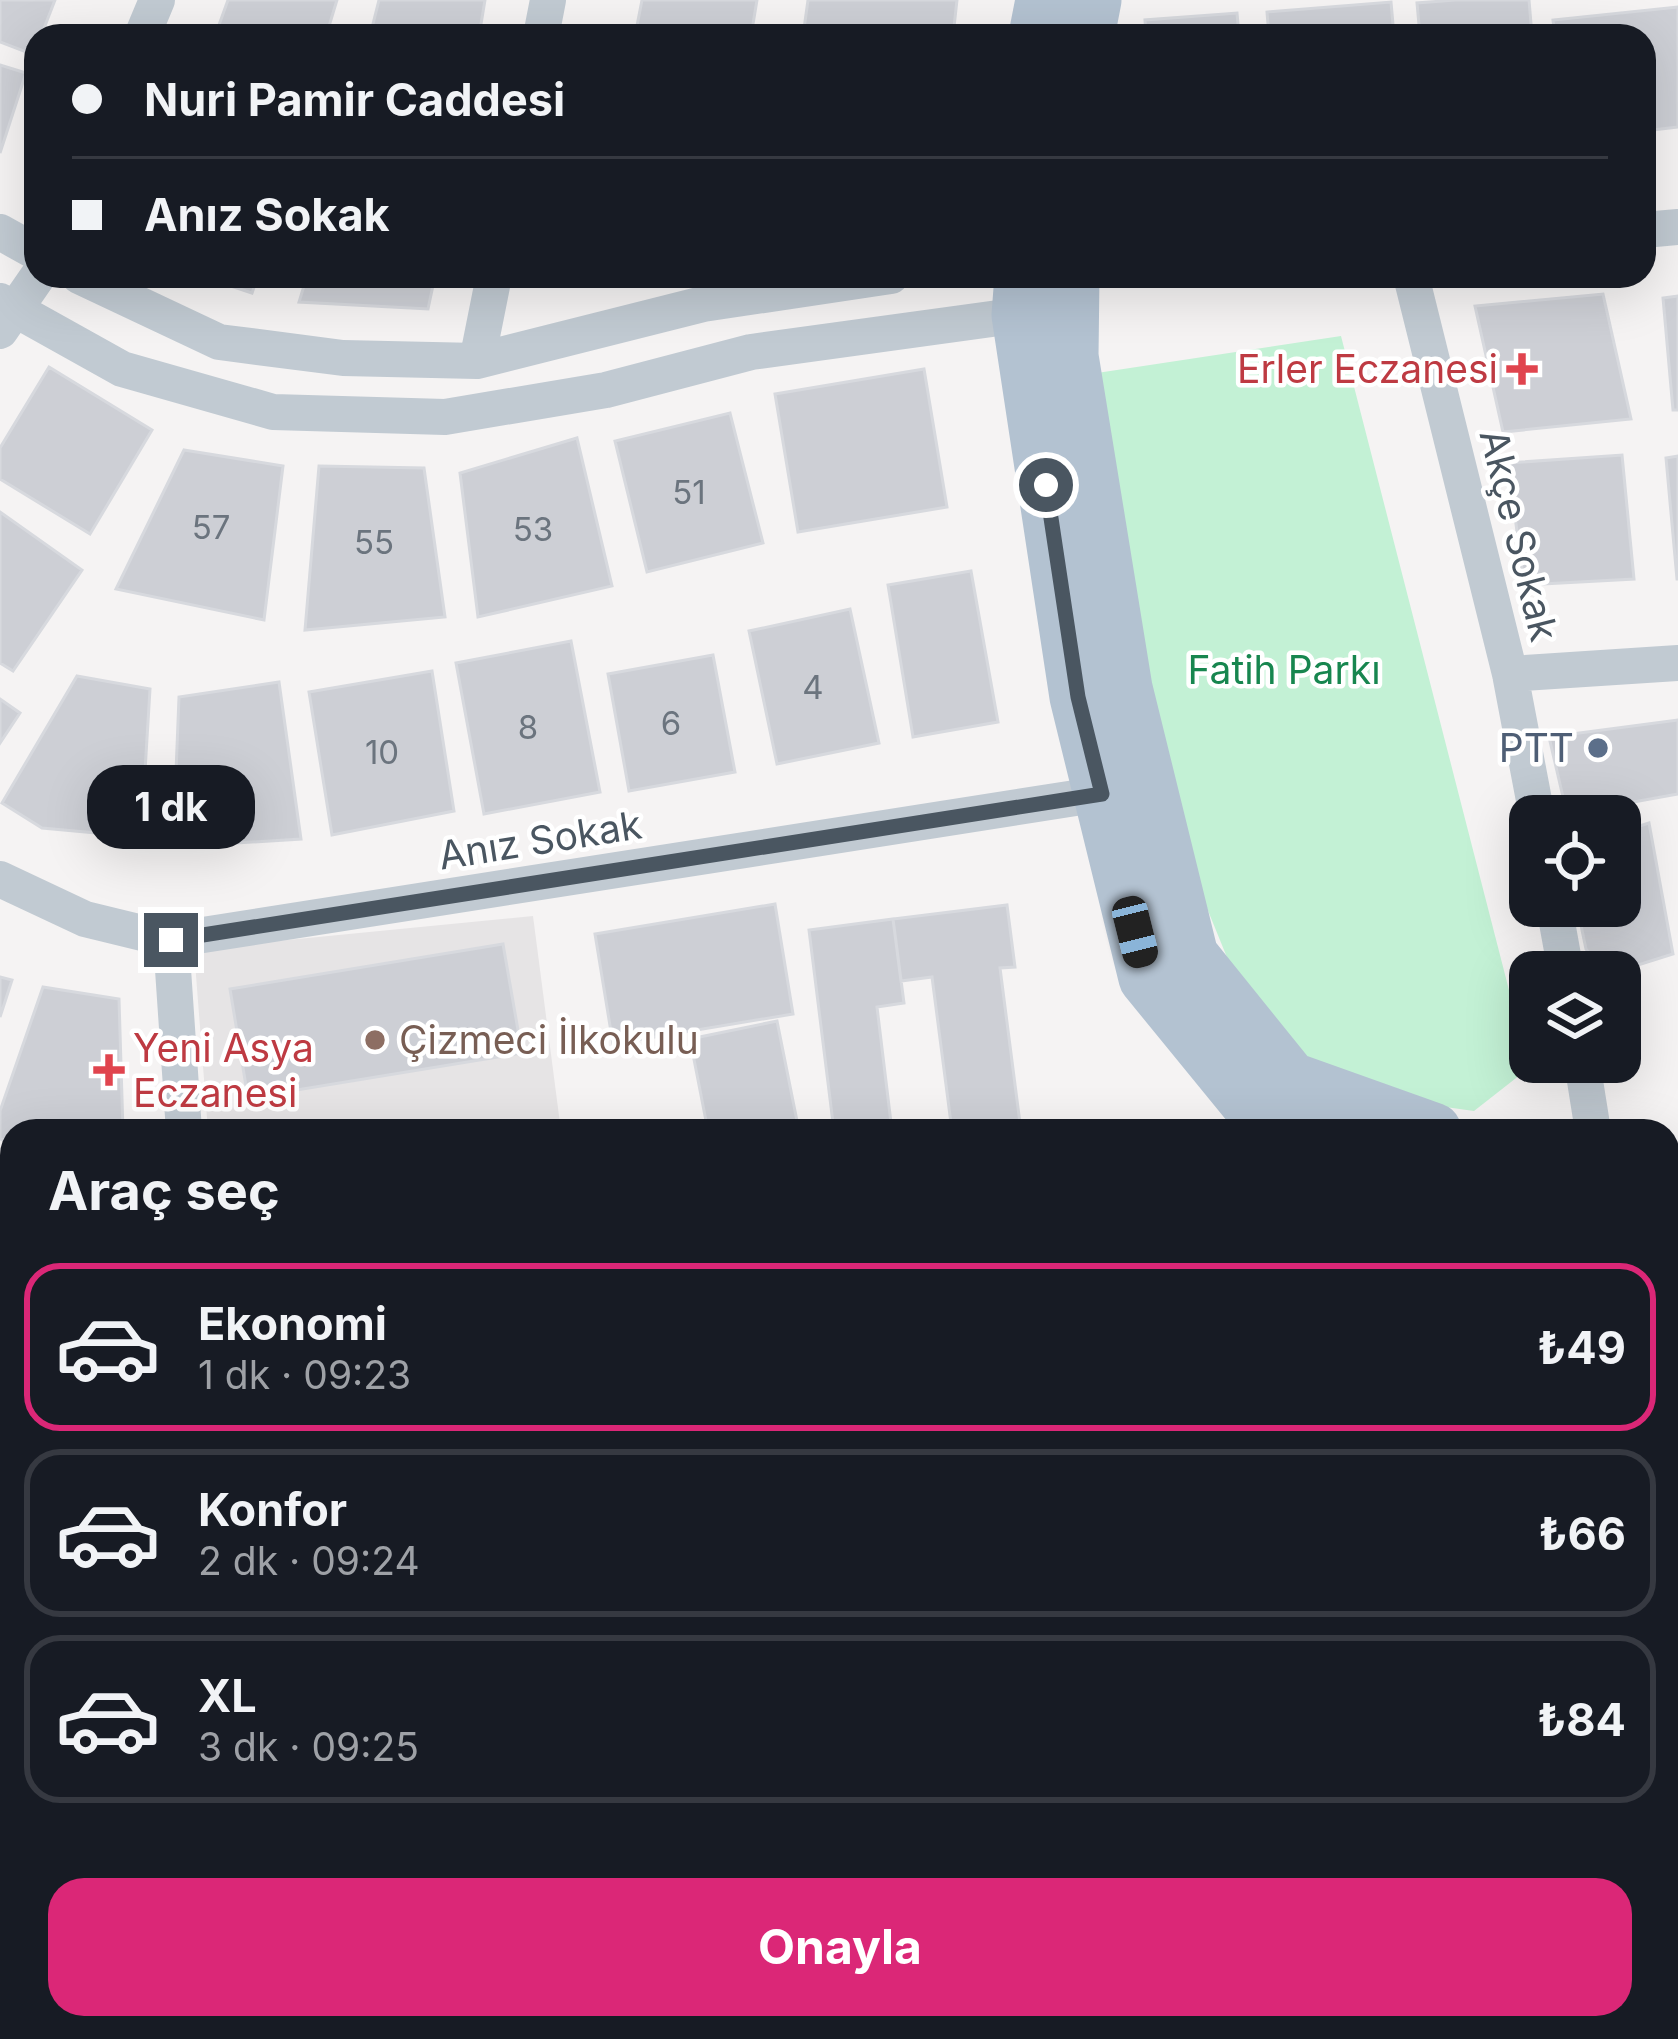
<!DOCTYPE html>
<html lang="tr">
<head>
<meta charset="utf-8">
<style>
	:root { --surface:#171b24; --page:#242831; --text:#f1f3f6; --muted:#9ea1a6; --line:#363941; --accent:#db2777 }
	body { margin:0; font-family:Inter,sans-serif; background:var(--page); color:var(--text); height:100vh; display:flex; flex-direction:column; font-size:45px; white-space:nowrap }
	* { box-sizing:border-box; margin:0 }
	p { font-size:39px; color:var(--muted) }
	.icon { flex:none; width:66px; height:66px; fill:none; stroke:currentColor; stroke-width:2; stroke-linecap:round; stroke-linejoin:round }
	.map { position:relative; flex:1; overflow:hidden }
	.side { position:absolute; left:0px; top:1119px; width:1680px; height:921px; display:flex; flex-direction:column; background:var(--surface); border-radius:36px 36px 0 0; box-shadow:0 12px 48px #0002 }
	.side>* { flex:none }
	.top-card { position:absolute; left:24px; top:24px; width:1632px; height:264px; border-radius:36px; box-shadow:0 12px 48px #0002; display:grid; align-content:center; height:264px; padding:0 48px; background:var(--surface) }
	.tools { position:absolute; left:1509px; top:795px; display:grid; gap:24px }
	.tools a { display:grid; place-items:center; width:132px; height:132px; border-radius:24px; background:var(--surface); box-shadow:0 12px 48px #0002; font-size:60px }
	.end { position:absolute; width:54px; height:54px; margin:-27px; border:15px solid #4a5661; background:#fff; box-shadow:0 0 0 6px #fff }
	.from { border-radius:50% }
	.bubble { position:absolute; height:84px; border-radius:36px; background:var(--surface); box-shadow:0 12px 48px #0002; font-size:39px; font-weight:700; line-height:84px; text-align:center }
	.car { position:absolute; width:36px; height:72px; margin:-36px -18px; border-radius:15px; box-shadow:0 0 9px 3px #0007; background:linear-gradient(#222 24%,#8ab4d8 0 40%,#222 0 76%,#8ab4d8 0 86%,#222 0) }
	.top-card b { display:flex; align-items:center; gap:42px; height:114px; font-size:45px }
	.top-card b+b { border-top:3px solid var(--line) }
	.top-card i { width:30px; height:30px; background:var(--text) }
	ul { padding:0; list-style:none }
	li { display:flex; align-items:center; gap:36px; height:168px; margin:0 24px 18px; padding:0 24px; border:6px solid var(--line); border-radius:36px }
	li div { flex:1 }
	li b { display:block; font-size:45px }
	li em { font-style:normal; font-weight:700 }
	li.selected { border-color:var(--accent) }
	li>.icon { width:108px; height:108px; stroke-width:1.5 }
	h2 { padding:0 48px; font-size:54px; line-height:144px }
	.button { display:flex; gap:24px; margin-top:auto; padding:24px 48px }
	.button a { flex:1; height:138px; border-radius:36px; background:var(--accent); color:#fff; font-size:48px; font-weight:700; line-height:138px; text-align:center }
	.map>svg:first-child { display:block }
</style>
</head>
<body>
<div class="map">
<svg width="1678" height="2039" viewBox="0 0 1678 2039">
	<rect width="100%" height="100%" fill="#f5f3f3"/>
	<path fill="#e6e4e5" d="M533,916L561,1131H208L194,949Z"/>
	<path fill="#c3f1d5" d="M1341,336L1529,1068L1474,1111L1395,1100L1309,1060L1237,982L1198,886L1147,692L1097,373Z
		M1678,1611V1786L1668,1777V1621Z"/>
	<path fill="#cdcfd5" stroke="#d7d9de" stroke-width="3" d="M0,0H55L41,36H36L34,55L0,42Z
		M228,0H337L326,36H215Z
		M379,0H485L479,36H370Z
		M642,0H757L751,36H635Z
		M808,0H957L953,36H803Z
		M1455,0H1529L1532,36H1420L1417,3Z
		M1391,2L1394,36H1269L1267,12Z
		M1678,7V127L1644,131V36H1555L1553,20Z
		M1237,13L1239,36H1146L1145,20Z
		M0,65L26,73L0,153Z
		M201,276H258L252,293Z
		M307,276H435L428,309L299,302Z
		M1603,294L1631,419L1503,432L1475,306Z
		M1678,296V410H1673L1663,298Z
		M49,367L152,430L90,534L0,479V448Z
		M924,369L947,507L798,532L775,394Z
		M730,413L763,543L647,572L615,441Z
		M577,438L612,586L478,617L460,473Z
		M184,450L283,466L264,620L116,589Z
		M1622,455L1634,579L1524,585L1508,463Z
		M1678,456V579H1677L1666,458Z
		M319,466L424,468L445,617L305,630Z
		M0,512L82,570L13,671L0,663Z
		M971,571L998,722L913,737L888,585Z
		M850,609L879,743L777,764L749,631Z
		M571,641L600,792L484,814L456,663Z
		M713,655L735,772L629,791L608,674Z
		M432,671L454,811L332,835L309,692Z
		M77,676L150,689L141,837L42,828L2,803Z
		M279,682L301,839L173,847L179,697Z
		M0,699L20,713L0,743Z
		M1678,720V794L1567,814L1549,737Z
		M1649,823L1673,954L1619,971L1602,969L1586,949L1577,906H1620V832Z
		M775,904L793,1014L613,1044L595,934Z
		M1007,905L1015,967L1000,968L1021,1131H952L932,977L901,981L893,919Z
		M893,919L904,1003L877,1007L892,1131H834L809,930Z
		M503,944L522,1053L248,1098L230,989Z
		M0,977L12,980L0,1017Z
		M43,987L119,999L123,1131H12V1142L0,1139V1111Z
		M777,1021L799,1131H708L690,1039Z
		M12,1245V1377L0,1383V1248Z
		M0,1570H12V1761L0,1762Z
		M331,2028H365L382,2039H326Z
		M429,2028H506L499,2039H422Z
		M636,2028H715L707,2039H651Z
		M749,2028H859L852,2039H741Z
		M1171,2028H1210L1203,2039H1187Z
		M1256,2028H1397L1389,2039H1248Z"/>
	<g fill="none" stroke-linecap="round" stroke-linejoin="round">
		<path stroke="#c1cad2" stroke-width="36" d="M142,36L157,0
			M541,36L548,0
			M1644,230L1678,227
			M0,232L36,252
			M79,276L219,342L343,358L477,361L703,304L891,276
			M1411,276L1510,674L1537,816
			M0,301L122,369L273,412L445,417L606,390L751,352L1020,315
			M0,331L38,276
			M477,361L494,276
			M1510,674L1678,663
			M0,879L85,919L171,940L1101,794
			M1554,906L1566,972
			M171,940L184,1131
			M1582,1062L1593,1131
			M0,1885L12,1881
			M1668,1914L1678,1924
			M0,1977L12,1986
			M74,2028L90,2039
			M1023,2028L1037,2039
			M983,2039L992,2028"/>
		<path stroke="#b3c2d1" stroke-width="57" d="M1037,36L1044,0
			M1086,36L1093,0
			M1023,276L1020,315L1078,697L1147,978L1263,1120L1293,1131
			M1071,276L1070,356L1124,688L1190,956L1290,1080L1433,1131
			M1668,1173L1678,1174
			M1668,1241L1678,1243"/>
	</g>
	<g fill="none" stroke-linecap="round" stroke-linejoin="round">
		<path stroke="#4a5661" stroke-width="15" d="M171,940L1102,794L1078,697L1046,485"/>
	</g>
	<g fill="#e0444e" stroke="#fff" stroke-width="4.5">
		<path d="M1516 351h12v12h12v12h-12v12h-12v-12h-12v-12h12z"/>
		<path d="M103 1052h12v12h12v12h-12v12h-12v-12h-12v-12h12z"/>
	</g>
	<circle fill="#5c6f8a" stroke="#fff" stroke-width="4.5" cx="1598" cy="748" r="12"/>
	<circle fill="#8d6e63" stroke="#fff" stroke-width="4.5" cx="375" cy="1040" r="12"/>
	<g text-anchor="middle" stroke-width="9" stroke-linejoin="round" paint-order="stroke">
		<g font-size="33" fill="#6b747e">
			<text x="689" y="504">51</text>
			<text x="211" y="539">57</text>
			<text x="533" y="541">53</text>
			<text x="374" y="554">55</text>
			<text x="813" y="699">4</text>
			<text x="671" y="735">6</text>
			<text x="528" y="739">8</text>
			<text x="382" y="764">10</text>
		</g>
		<g font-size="39" fill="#be3a42" stroke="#fff" text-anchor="end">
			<text x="1498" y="383">Erler Eczanesi</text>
			<text x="133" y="1062" text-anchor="start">Yeni Asya<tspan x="133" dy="45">Eczanesi</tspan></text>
		</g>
		<g font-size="39" fill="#4a5661" stroke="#fff">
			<text transform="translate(1519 535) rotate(76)" y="14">Akçe Sokak</text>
			<text transform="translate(540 840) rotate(-9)" y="14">Anız Sokak</text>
		</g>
		<g font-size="39" fill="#17864f" stroke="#fff">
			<text x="1284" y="684">Fatih Parkı</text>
		</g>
		<g font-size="39" fill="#4e5e75" stroke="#fff" text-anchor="end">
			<text x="1574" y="762">PTT</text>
		</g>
		<g font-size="39" fill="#785e54" stroke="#fff" text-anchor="start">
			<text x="399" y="1054">Çizmeci İlkokulu</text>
		</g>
	</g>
</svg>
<div class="tools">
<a><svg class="icon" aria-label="locate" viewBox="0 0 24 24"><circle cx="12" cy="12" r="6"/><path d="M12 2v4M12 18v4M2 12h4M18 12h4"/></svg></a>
<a><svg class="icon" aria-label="layers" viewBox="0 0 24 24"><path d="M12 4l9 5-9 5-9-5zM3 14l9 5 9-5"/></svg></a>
</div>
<i class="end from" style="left:1046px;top:485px"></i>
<i class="end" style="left:171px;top:940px"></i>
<div class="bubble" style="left:87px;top:765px;width:168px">1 dk</div>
<i class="car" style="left:1135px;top:932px;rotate:166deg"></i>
<div class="top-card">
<b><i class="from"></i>Nuri Pamir Caddesi</b>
<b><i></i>Anız Sokak</b>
</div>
<section class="side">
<h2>Araç seç</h2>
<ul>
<li class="selected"><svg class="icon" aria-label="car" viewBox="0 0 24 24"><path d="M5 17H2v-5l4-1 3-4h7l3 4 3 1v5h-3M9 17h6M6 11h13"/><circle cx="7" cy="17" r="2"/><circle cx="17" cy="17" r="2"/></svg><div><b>Ekonomi</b><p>1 dk · 09:23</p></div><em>₺49</em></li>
<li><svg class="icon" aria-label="car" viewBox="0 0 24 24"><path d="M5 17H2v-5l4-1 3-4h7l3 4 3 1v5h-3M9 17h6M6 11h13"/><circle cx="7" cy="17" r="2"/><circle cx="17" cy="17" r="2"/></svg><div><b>Konfor</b><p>2 dk · 09:24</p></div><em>₺66</em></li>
<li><svg class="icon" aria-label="car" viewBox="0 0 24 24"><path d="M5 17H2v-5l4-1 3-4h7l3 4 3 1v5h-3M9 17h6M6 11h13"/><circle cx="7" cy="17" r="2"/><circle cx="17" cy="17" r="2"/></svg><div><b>XL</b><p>3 dk · 09:25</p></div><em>₺84</em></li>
</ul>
<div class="button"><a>Onayla</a></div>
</section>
</div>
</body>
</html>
